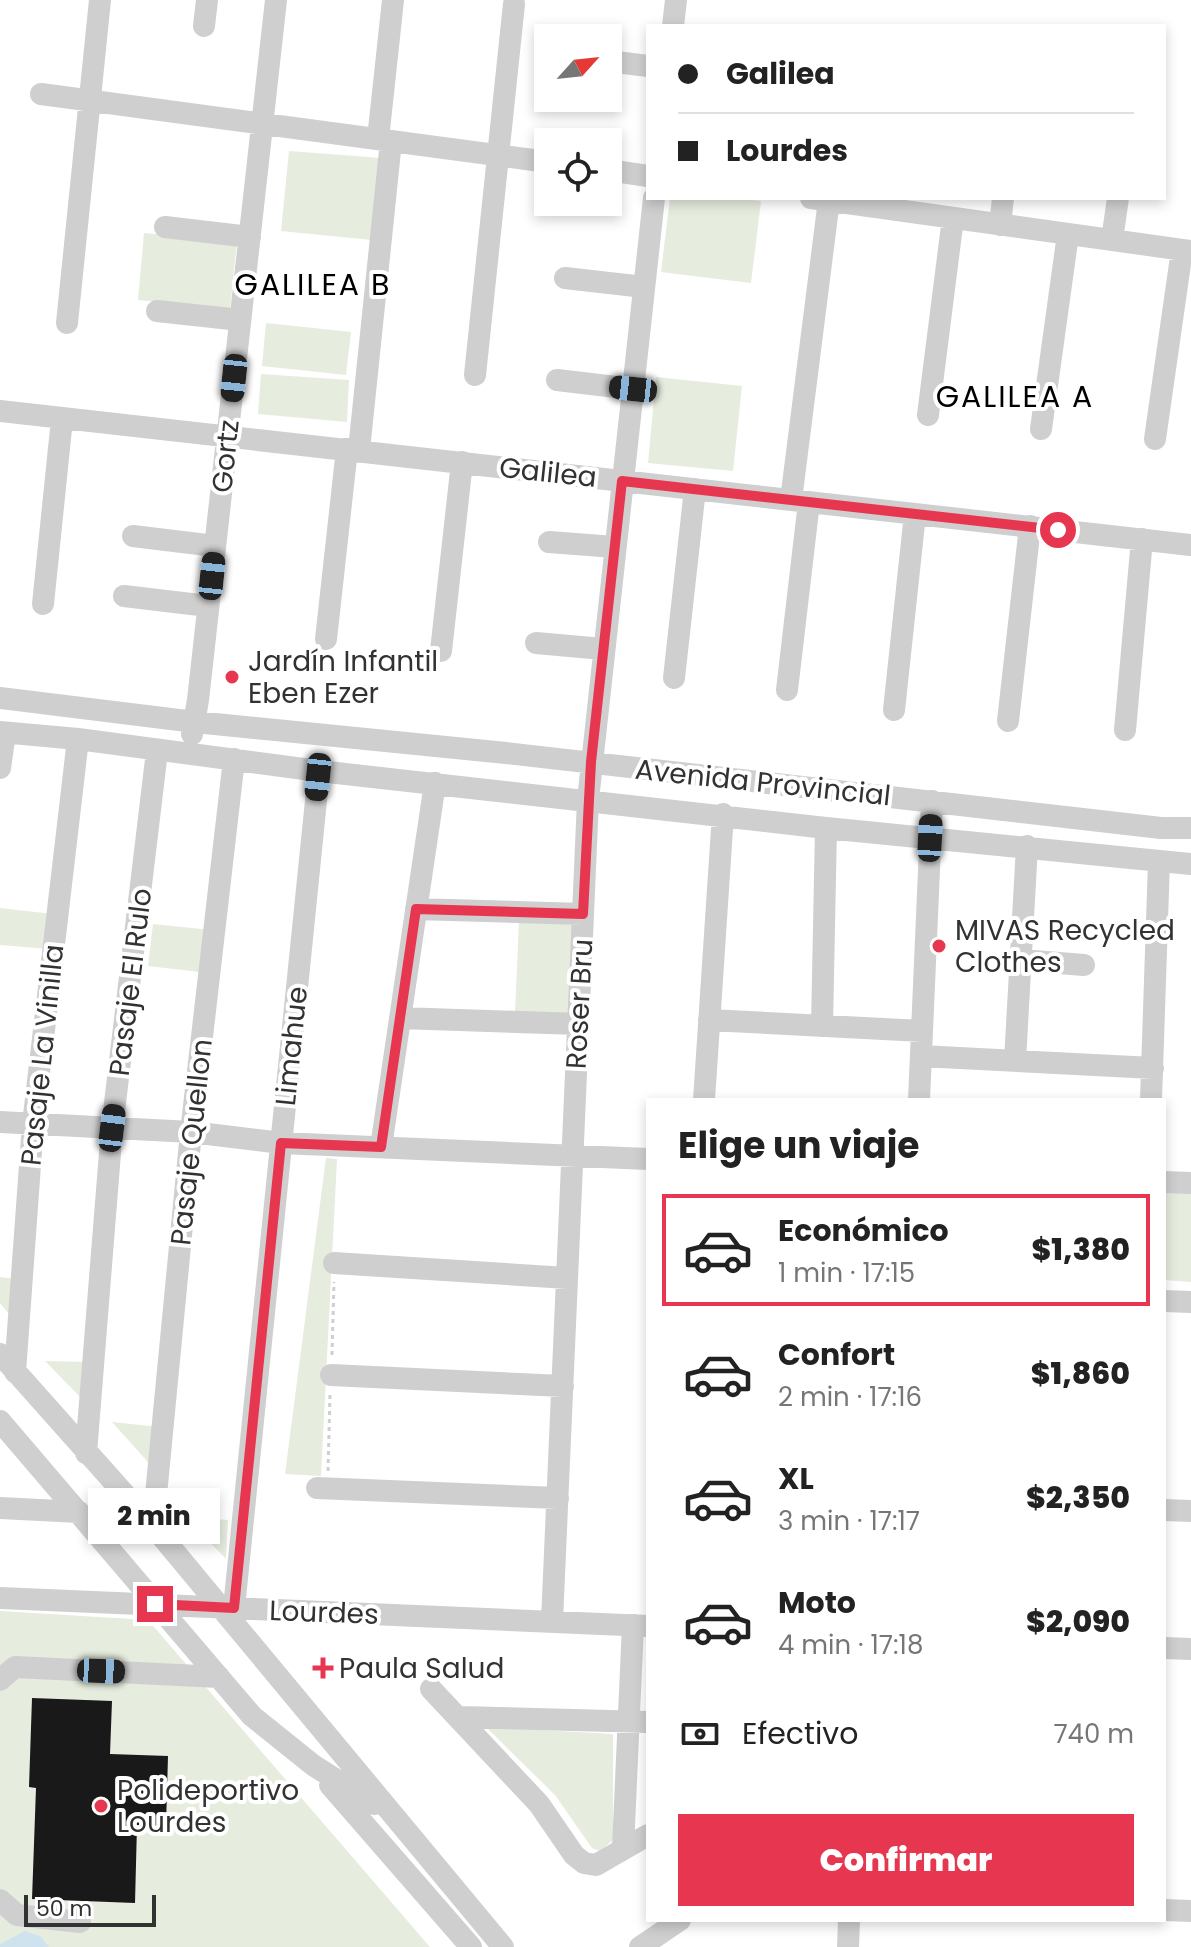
<!DOCTYPE html>
<html lang="es">
<head>
<meta charset="utf-8">
<style>
	:root { --surface:#fff; --page:#f6f6f6; --text:#222; --muted:#767676; --line:#e0e0e0; --accent:#e73750 }
	body { margin:0; font-family:Poppins,sans-serif; background:var(--page); color:var(--text); height:100vh; display:flex; flex-direction:column; font-size:30px; white-space:nowrap }
	* { box-sizing:border-box; margin:0 }
	p { font-size:26px; color:var(--muted) }
	.icon { flex:none; width:44px; height:44px; fill:none; stroke:currentColor; stroke-width:2; stroke-linecap:round; stroke-linejoin:round }
	.map { position:relative; flex:1; overflow:hidden }
	.drawer { position:absolute; left:646px; top:1098px; width:520px; height:824px; display:flex; flex-direction:column; background:var(--surface); border-radius:0px; box-shadow:0 4px 12px #0003 }
	.drawer>* { flex:none }
	.hud { position:absolute; left:646px; top:24px; width:520px; height:176px; border-radius:0px; box-shadow:0 4px 12px #0003; display:grid; align-content:center; height:176px; padding:0 32px; background:var(--surface) }
	.needle { width:52px; rotate:63deg }
	.tools { position:absolute; left:534px; top:24px; display:grid; gap:16px }
	.tools a { display:grid; place-items:center; width:88px; height:88px; border-radius:0px; background:var(--surface); box-shadow:0 4px 12px #0003; font-size:40px }
	.scale { position:absolute; left:24px; bottom:20px; width:132px; box-sizing:border-box; padding-left:8px; border:4px solid #323232; border-top:0; font-size:22px; line-height:28px; white-space:nowrap; color:#323232; -webkit-text-stroke:6px #fff; paint-order:stroke }
	.end { position:absolute; width:36px; height:36px; margin:-18px; border:10px solid #e73750; background:#fff; box-shadow:0 0 0 4px #fff }
	.from { border-radius:50% }
	.bubble { position:absolute; height:56px; border-radius:0px; background:var(--surface); box-shadow:0 4px 12px #0003; font-size:26px; font-weight:800; line-height:56px; text-align:center }
	.car { position:absolute; width:24px; height:48px; margin:-24px -12px; border-radius:10px; box-shadow:0 0 6px 2px #0007; background:linear-gradient(#222 24%,#8ab4d8 0 40%,#222 0 76%,#8ab4d8 0 86%,#222 0) }
	.hud b { display:flex; align-items:center; gap:28px; height:76px; font-size:30px }
	.hud b+b { border-top:2px solid var(--line) }
	.hud i { width:20px; height:20px; background:var(--text) }
	ul { padding:0; list-style:none }
	li { display:flex; align-items:center; gap:24px; height:112px; margin:0 16px 12px; padding:0 16px; border:4px solid transparent; border-radius:0px }
	li div { flex:1 }
	li b { display:block; font-size:30px }
	li em { font-style:normal; font-weight:800 }
	li.selected { border-color:var(--accent) }
	li>.icon { width:72px; height:72px; stroke-width:1.5 }
	h2 { padding:0 32px; font-size:36px; line-height:96px }
	.pay { display:flex; align-items:center; gap:20px; height:88px; padding:0 32px; font-size:30px }
	.pay p { margin-inline-start:auto }
	.primary-button { display:flex; gap:16px; margin-top:auto; padding:16px 32px }
	.primary-button a { flex:1; height:92px; border-radius:0px; background:var(--accent); color:#fff; font-size:32px; font-weight:800; line-height:92px; text-align:center }
	.map>svg:first-child { display:block }
</style>
</head>
<body>
<div class="map">
<svg width="1191" height="1947" viewBox="0 0 1191 1947">
	<rect width="100%" height="100%" fill="#fff"/>
	<path fill="#e6ecde" d="M289,151L381,158L372,240L281,231Z
		M670,198H734L761,201L751,283L661,272Z
		M144,233L237,242L230,309L138,300Z
		M266,323L351,332L346,375L262,366Z
		M261,374L349,380L347,422L258,414Z
		M656,377L742,386L733,471L648,463Z
		M0,908L53,914L48,949L0,945Z
		M574,920L572,1016L515,1013L519,921Z
		M153,924L212,930L208,973L148,966Z
		M326,1158L337,1159L321,1476L285,1474Z
		M1164,1192L1191,1193V1282L1164,1280Z
		M0,1277L16,1279L14,1320L0,1303Z
		M45,1361L86,1362L84,1401Z
		M112,1422L159,1427L156,1471Z
		M185,1516L228,1520L226,1559Z
		M0,1611L148,1620L430,1947H0Z
		M486,1727L613,1734V1840L600,1851L592,1848L555,1795Z"/>
	<path fill="#cee3ee" d="M25,1931L40,1936L49,1947H0V1944Z"/>
	<path fill="#191919" d="M32,1698L112,1701L110,1754L168,1756L166,1826L137,1825L135,1903L32,1899L36,1788L29,1787Z"/>
	<g fill="none" stroke-linecap="round" stroke-linejoin="round">
		<path stroke="#cfcfcf" stroke-width="3" stroke-dasharray="4 4" stroke-linecap="butt" d="M332,1355L334,1282
			M328,1471L330,1394"/>
		<path stroke="#cfcfcf" stroke-width="22" d="M204,26L207,0
			M673,26L676,0
			M608,61L648,66
			M41,94L548,162
			M378,139L393,0
			M608,170L648,176
			M811,198L1191,251
			M1000,225L1003,198
			M165,227L250,237
			M1112,240L1118,198
			M565,278L644,287
			M157,311L240,320
			M67,323L100,0
			M475,375L514,4
			M557,380L633,389
			M0,411L1191,545
			M928,415L953,218
			M1041,429L1068,234
			M1155,439L1182,250
			M359,450L391,141
			M791,500L829,200
			M133,536L215,546
			M549,542L615,547
			M124,596L208,606
			M43,604L62,419
			M326,639L347,449
			M536,643L603,649
			M441,651L462,462
			M674,678L695,489
			M787,690L809,502
			M0,698L195,722L506,753L1161,828H1191
			M894,710L915,514
			M1008,721L1030,526
			M1125,730L1142,539
			M0,732L78,739L319,771L826,828L1191,864
			M192,734L198,700L276,0
			M0,768L5,733
			M416,909L583,914
			M1021,960L1084,965
			M400,1018L579,1024
			M709,1020L922,1031
			M822,1026L826,828
			M921,1056L1153,1068
			M1015,1061L1027,846
			M704,1100L723,814
			M919,1100L932,801
			M1151,1100L1159,861
			M0,1122L191,1132L281,1143L648,1159
			M381,1147L435,783
			M1164,1182L1191,1183
			M334,1263L567,1278
			M1164,1301L1191,1302
			M0,1354L153,1526L503,1947
			M15,1372L33,1124L78,739
			M331,1375L563,1386
			M0,1421L252,1716L313,1765L374,1804
			M86,1453L112,1128L157,751
			M317,1488L558,1498
			M0,1508L79,1512
			M1164,1510L1191,1511
			M153,1526L191,1132L234,759
			M0,1598L648,1626
			M234,1608L319,771
			M552,1621L588,800L654,198
			M1164,1648L1191,1649
			M0,1680L15,1667L219,1677
			M431,1689L539,1804L574,1855L584,1863L596,1865L648,1835
			M460,1717L648,1722
			M330,1785L471,1947
			M623,1848L633,1625
			M0,1900L17,1915L80,1922
			M1164,1910L1191,1911
			M640,1947L680,1920
			M848,1947L849,1920"/>
	</g>
	<g fill="none" stroke-linecap="round" stroke-linejoin="round">
		<path stroke="#e73750" stroke-width="10" d="M155,1604L234,1608L281,1143L381,1147L416,909L583,914L591,762L622,481L1058,530"/>
	</g>
	<g fill="#e73750" stroke="#fff" stroke-width="3">
		<circle cx="232" cy="677" r="8"/>
		<circle cx="939" cy="946" r="8"/>
		<path d="M319 1656h8v8h8v8h-8v8h-8v-8h-8v-8h8z"/>
		<circle cx="101" cy="1806" r="8"/>
	</g>
	<g text-anchor="middle" stroke-width="8" stroke-linejoin="round" paint-order="stroke">
		<g font-size="28" fill="#323232" stroke="#fff">
			<text transform="translate(225 456) rotate(-84)" y="10">Gortz</text>
			<text transform="translate(548 472) rotate(6)" y="10">Galilea</text>
			<text transform="translate(763 782) rotate(6)" y="10">Avenida Provincial</text>
			<text transform="translate(130 982) rotate(-83)" y="10">Pasaje El Rulo</text>
			<text transform="translate(579 1004) rotate(-87)" y="10">Roser Bru</text>
			<text transform="translate(291 1046) rotate(-84)" y="10">Limahue</text>
			<text transform="translate(42 1055) rotate(-84)" y="10">Pasaje La Vinilla</text>
			<text transform="translate(191 1142) rotate(-84)" y="10">Pasaje Quellon</text>
			<text transform="translate(324 1612) rotate(2)" y="10">Lourdes</text>
		</g>
		<g font-size="28" fill="#323232" stroke="#fff" text-anchor="start">
			<text x="248" y="671">Jardín Infantil<tspan x="248" dy="32">Eben Ezer</tspan></text>
			<text x="955" y="940">MIVAS Recycled<tspan x="955" dy="32">Clothes</tspan></text>
			<text x="339" y="1678">Paula Salud</text>
			<text x="117" y="1800">Polideportivo<tspan x="117" dy="32">Lourdes</tspan></text>
		</g>
		<g font-size="30" letter-spacing="2" fill="#000" stroke="#fff">
			<text x="313" y="295">GALILEA B</text>
			<text x="1015" y="407">GALILEA A</text>
		</g>
	</g>
</svg>
<div class="tools">
<a><svg class="needle" viewBox="-14 -14 28 28"><path d="M0-13l5 13h-10z" fill="#e53935"/><path d="M0 13l5-13h-10z" fill="#767676"/></svg></a>
<a><svg class="icon" aria-label="locate" viewBox="0 0 24 24"><circle cx="12" cy="12" r="6"/><path d="M12 2v4M12 18v4M2 12h4M18 12h4"/></svg></a>
</div>
<div class="scale">50 m</div>
<i class="end from" style="left:1058px;top:530px"></i>
<i class="end" style="left:155px;top:1604px"></i>
<div class="bubble" style="left:88px;top:1488px;width:132px">2 min</div>
<i class="car" style="left:234px;top:378px;rotate:186deg"></i>
<i class="car" style="left:633px;top:389px;rotate:276deg"></i>
<i class="car" style="left:212px;top:576px;rotate:6deg"></i>
<i class="car" style="left:318px;top:777px;rotate:186deg"></i>
<i class="car" style="left:930px;top:838px;rotate:3deg"></i>
<i class="car" style="left:112px;top:1128px;rotate:7deg"></i>
<i class="car" style="left:101px;top:1671px;rotate:92deg"></i>
<div class="hud">
<b><i class="from"></i>Galilea</b>
<b><i></i>Lourdes</b>
</div>
<section class="drawer">
<h2>Elige un viaje</h2>
<ul>
<li class="selected"><svg class="icon" aria-label="car" viewBox="0 0 24 24"><path d="M5 17H2v-5l4-1 3-4h7l3 4 3 1v5h-3M9 17h6M6 11h13"/><circle cx="7" cy="17" r="2"/><circle cx="17" cy="17" r="2"/></svg><div><b>Económico</b><p>1 min · 17:15</p></div><em>$1,380</em></li>
<li><svg class="icon" aria-label="car" viewBox="0 0 24 24"><path d="M5 17H2v-5l4-1 3-4h7l3 4 3 1v5h-3M9 17h6M6 11h13"/><circle cx="7" cy="17" r="2"/><circle cx="17" cy="17" r="2"/></svg><div><b>Confort</b><p>2 min · 17:16</p></div><em>$1,860</em></li>
<li><svg class="icon" aria-label="car" viewBox="0 0 24 24"><path d="M5 17H2v-5l4-1 3-4h7l3 4 3 1v5h-3M9 17h6M6 11h13"/><circle cx="7" cy="17" r="2"/><circle cx="17" cy="17" r="2"/></svg><div><b>XL</b><p>3 min · 17:17</p></div><em>$2,350</em></li>
<li><svg class="icon" aria-label="car" viewBox="0 0 24 24"><path d="M5 17H2v-5l4-1 3-4h7l3 4 3 1v5h-3M9 17h6M6 11h13"/><circle cx="7" cy="17" r="2"/><circle cx="17" cy="17" r="2"/></svg><div><b>Moto</b><p>4 min · 17:18</p></div><em>$2,090</em></li>
</ul>
<div class="pay"><svg class="icon" aria-label="cash" viewBox="0 0 24 24"><path d="M3 7h18v10H3z"/><circle cx="12" cy="12" r="2"/></svg>Efectivo<p>740 m</p></div>
<div class="primary-button"><a>Confirmar</a></div>
</section>
</div>
</body>
</html>
